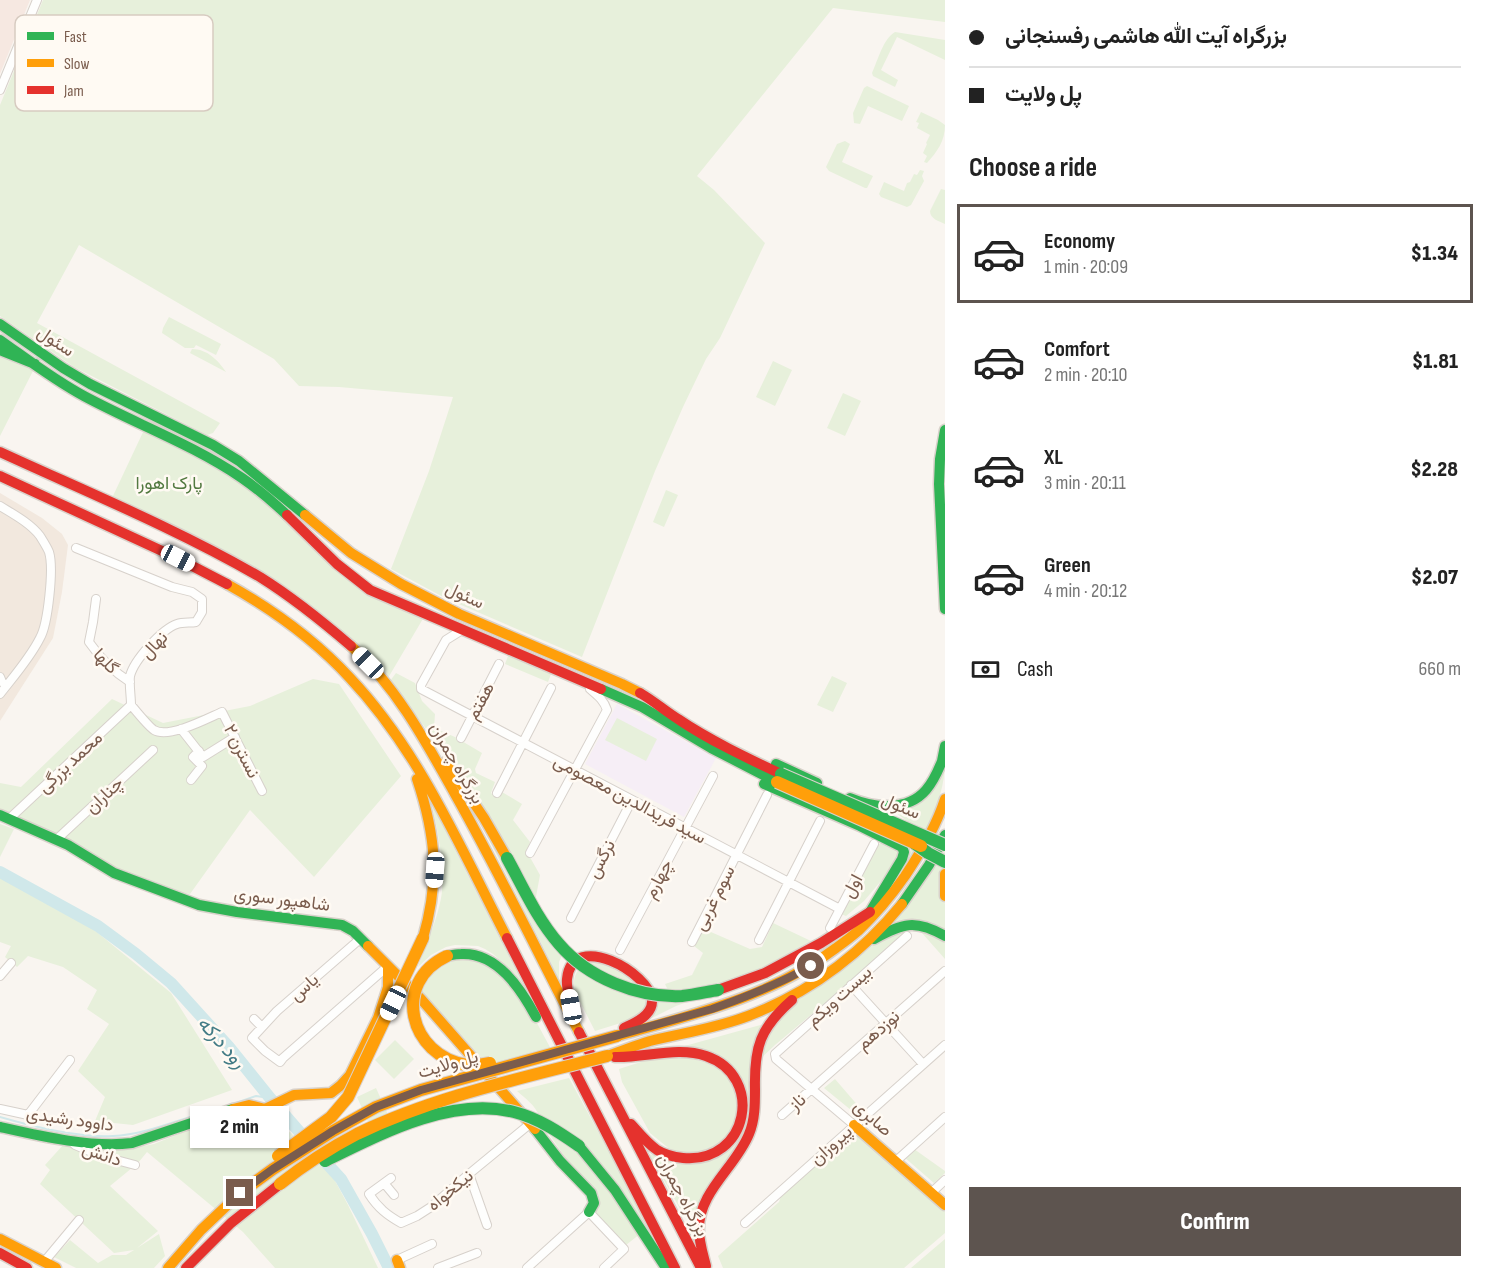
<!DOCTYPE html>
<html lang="en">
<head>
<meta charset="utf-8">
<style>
	:root { --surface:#fff; --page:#f6f6f6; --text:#222; --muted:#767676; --line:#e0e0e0; --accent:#5d544f }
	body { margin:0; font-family:"Sofia Sans Condensed",Vazirmatn,sans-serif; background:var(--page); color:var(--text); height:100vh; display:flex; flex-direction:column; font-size:22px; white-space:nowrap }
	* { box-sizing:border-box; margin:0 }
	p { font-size:20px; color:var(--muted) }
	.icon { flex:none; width:33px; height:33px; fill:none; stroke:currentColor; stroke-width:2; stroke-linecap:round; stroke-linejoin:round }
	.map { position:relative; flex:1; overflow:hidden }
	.panel { display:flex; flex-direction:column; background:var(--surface); width:540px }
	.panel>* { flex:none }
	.banner { display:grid; align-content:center; height:132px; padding:0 24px; background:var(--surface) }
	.end { position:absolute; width:27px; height:27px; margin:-14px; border:8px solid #7a5c4d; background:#fff; box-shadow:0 0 0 3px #fff }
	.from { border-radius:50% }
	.bubble { position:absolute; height:42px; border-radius:0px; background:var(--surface); box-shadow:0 2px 4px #0004; font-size:20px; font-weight:800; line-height:42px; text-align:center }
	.car { position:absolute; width:18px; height:36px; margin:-18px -9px; border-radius:8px; box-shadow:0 0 4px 2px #0007; background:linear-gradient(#fff 24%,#345 0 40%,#fff 0 76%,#345 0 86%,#fff 0) }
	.banner b { display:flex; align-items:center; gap:21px; height:57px; font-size:22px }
	.banner b+b { border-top:2px solid var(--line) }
	.banner i { width:15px; height:15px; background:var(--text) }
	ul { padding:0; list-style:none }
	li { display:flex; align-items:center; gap:18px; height:99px; margin:0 12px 9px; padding:0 12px; border:3px solid transparent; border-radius:0px }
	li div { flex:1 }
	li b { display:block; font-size:22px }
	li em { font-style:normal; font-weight:800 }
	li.selected { border-color:var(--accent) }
	li>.icon { width:54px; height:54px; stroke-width:1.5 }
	h2 { padding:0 24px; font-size:27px; line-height:72px }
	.pay { display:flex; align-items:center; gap:15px; height:66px; padding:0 24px; font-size:22px }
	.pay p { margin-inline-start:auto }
	.action { display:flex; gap:12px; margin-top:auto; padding:12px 24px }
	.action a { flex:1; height:69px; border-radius:0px; background:var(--accent); color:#fff; font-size:24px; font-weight:800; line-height:69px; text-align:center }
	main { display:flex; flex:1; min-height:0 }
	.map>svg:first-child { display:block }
</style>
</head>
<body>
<main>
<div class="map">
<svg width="945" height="1268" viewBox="0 0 945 1268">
	<rect width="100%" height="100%" fill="#f9f5f0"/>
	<path fill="#f2e8de" d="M0,493L42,518L62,534L68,545L62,592L53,638L0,721Z"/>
	<path fill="#f6e8e1" d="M0,0H30L0,74Z"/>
	<path fill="#f6eef6" d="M617,704L716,758L684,817L585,764Z"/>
	<path fill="#e7f0db" d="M43,0H945V22L833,8L697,176L714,190L765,243L720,338L706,359L683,407L655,471L582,657L445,598L391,569L429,471L453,397L339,387L299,386L274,359L79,245L37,323L220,423L213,433L207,435L74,367L0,316V105Z
		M895,32L945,40V60L897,37L881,70L898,80L895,87L873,76L872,73C878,60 883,39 895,32Z
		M867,86L909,106L902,121L868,106L860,124L854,123L853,113L864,88Z
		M921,112L938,120L945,125C945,141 937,152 927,163L924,162L927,156L923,153L927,144L926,143L930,135L917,128L919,123L916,122Z
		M845,141L850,144L842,162L873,176L867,188H865L829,171L826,167L837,144Z
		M920,170L924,171L922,176L924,181L911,205L907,207L881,197L879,194L884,182L904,191L907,183L910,182L914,174L917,175Z
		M941,189L945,190V224C939,221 930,219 930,211Z
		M169,317L221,344L216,355L196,345L194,348H185L162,333L163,328Z
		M192,349C207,349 218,360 226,372L190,353Z
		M0,354L34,369L0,436Z
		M773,361L792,370L775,406L756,397Z
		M843,393L861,401L845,436L827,428Z
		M144,430L221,469L273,508L317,550L424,617L388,678L314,608L112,498Z
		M666,490L678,495L664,527L653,522Z
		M508,656L551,674L548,682L505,664Z
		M396,673L415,683L422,701L435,714L434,728L455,737L482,753L475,769L476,773L495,782L491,793L497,797L502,792L522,804L513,820L530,842L527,852L540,875L535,902L460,774L390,681Z
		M832,676L847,683L833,712L817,705Z
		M313,679L339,684L401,776L314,877L250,810L190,894L177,892L108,865L0,811V783L21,787L112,699L163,723L250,706Z
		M617,718L657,739L646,761L605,740Z
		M945,761C945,805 919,843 897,878L902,867L911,851L913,827L911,824L892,810L901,809Z
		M431,802L526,990L515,974L493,954L485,949L478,946L455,945L446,947L431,955L418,967C426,945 440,913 442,891C444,861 438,831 431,802Z
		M471,804L562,955L559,962V979Z
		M0,824L14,829L0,857Z
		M883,843L900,851L887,874L864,901L846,916L841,914L877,844Z
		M945,847V868L942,893L945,904V931L924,923L887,930Z
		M0,877L87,924L171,993L232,1090L133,1125L95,1121L105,1097L78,1071L109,1024L87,1009L97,990L63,967L28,956L17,967L5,957L11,946L0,942Z
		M773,923L811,941C778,959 743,981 705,988C693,990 680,989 668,990L665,984L692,975L703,953L694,946L704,929L750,949L762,947Z
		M917,926L775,1045L760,1059L765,1038L799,999L841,971L888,933Z
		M923,929L945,939V959L922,933Z
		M455,960L484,961L525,1001L551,1049L489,1066L420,990C431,972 435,968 455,960Z
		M598,960L641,985L648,1004L637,1018L595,1031L575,992C571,972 580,965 598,960Z
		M710,994L676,1006L652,1018L654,1012V998Z
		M764,1024L748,1124L695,1235L649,1154L669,1160L700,1162L743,1128L735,1073L681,1047Z
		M395,1040L414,1059L394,1079L375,1060Z
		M675,1054L721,1067L740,1093L736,1123L718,1148L701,1154L672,1151L650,1133L622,1082L619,1069L644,1061Z
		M569,1078L633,1196L656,1241L613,1181L539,1116C535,1105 526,1099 517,1091Z
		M835,1079L860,1108L857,1115L824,1088Z
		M376,1088L389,1117L370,1126L357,1097Z
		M223,1116L247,1146H256L290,1132L332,1175L348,1205L378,1268H275L243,1232L147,1152L138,1163L110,1186L158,1231L137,1248L159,1234L165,1256L154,1268H76L54,1257L70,1240L98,1263L112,1255H126L134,1250L114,1253L40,1184L50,1170L45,1165L64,1144L123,1150L154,1144Z
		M854,1130L945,1212V1233L904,1268H723L718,1256L779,1202L782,1193Z
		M549,1134L579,1151L640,1234L626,1245L623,1246L597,1217L596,1209L569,1163Z
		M914,1149L945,1171V1173L934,1183L904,1157Z
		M945,1239V1268H911Z"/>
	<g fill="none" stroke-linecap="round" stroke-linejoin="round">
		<path stroke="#d0e8ea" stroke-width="2" d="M233,1104L256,1096L270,1098
			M0,1117C34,1127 78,1138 113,1136C140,1135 168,1124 193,1116"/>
		<path stroke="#d0e8ea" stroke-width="12" d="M0,872L98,926L136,954L171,983L229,1047L270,1098L309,1143
			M320,1156L341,1179L372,1234L389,1268"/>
		<defs>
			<path id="street" d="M0,90L37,0
				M0,506C13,514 30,523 40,536C43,541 47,547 49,552C54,568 48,624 40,638C30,658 14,676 0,694
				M76,548L172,587L192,592L202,599V612L196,622C190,623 183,622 177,624C162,629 134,660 130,676C129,685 131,696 131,705
				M96,599L93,622L89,642C100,658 114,672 130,682
				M462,630L446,640L421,685V689L840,909
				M0,677L2,682L7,685
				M131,705C136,711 148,726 154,730C169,739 208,718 222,712L262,791
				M181,729L203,757L235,737
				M461,738L499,664
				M191,780L202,766L193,757L199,751
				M497,793L551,688
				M9,819L131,705
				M56,840L153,750
				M530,853L607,710C604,700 597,695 590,689
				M571,918L632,800
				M830,928L874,844
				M360,939L277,1011L252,1038L265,1051L280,1062L283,1058L388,966
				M759,940L820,821
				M692,942L767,795
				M620,950L713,776
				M0,976L11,963
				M851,985L923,1064
				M254,1019L262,1027
				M0,1109L28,1115L70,1060
				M782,1115L945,971
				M854,1125L776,1059L775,1054L907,936
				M72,1142L75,1145L101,1156L135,1165
				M895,1162L945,1117
				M469,1174L487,1225
				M391,1178L369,1194C378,1208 387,1215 401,1223L417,1216L431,1207L469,1174L531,1123
				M384,1183L394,1195
				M931,1193L945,1180
				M745,1223L945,1045
				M397,1260L432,1244
				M44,1262L79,1220
				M438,1268L477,1253
				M527,1268L589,1212L624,1249L604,1268"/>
			<path id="fast" d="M0,324L63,368L90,384L213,445L239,461L305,515
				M0,340C27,359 54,380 84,396C136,424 192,444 242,478C258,489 273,502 287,515
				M0,350L35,364
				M945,430L940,459L939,484L945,609
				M601,689L642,707L711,748L777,782
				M942,761L945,746
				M776,764L817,783
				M764,784L860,826L902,847L904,852L902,859L870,912
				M850,798C874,808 907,812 926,790C933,782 938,771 942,761
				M0,815L68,845L114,873L199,905L237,912L342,925L353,931L368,946
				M902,904L929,865L945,835
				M874,939C904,923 915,919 945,936
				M447,956C452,955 456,954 461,954C497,952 521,989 536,1017
				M0,1127C40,1136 91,1148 132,1143L233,1109
				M535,1129L560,1161L591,1193L594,1203L589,1212
				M579,1146L615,1190L666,1268"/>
			<path id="slow" d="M305,515L351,553L401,584L459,614L622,684L640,693
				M227,584C272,609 315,640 350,678C420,752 461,849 507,938
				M351,646C396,686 426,742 455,794C499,872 538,953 579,1032
				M446,762L484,818L507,858
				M417,779C436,836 440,880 423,938
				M945,874V896
				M368,946L421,999L535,1129
				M617,1036C692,1015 773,996 836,948C843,943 851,937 858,931C876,914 891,896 905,876C921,852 936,827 945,799
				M607,1056C622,1051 636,1045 650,1041C683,1033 717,1028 748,1016C809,993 861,954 902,904
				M233,1109L249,1105L265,1109L294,1095L331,1093L340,1086L350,1075L378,1018L388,987V966
				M854,1125L945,1205
				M0,1239L56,1268
				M397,1260L400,1268
				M168,1268L201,1230L240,1193"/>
			<path id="jam" d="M0,452C87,492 177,529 260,577C292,597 322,621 351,646
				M0,476L175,557L227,584
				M287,515L337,564L370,590L601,689
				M640,693C654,701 665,711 678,719C709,740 747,758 781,774
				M507,938L675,1268
				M718,990L765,973L821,943L870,912
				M571,1007C570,998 566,988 567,979C572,929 650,973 652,1000C653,1015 635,1023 624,1028
				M579,1032L701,1268
				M615,1057C645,1058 678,1046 706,1056C765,1076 749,1164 683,1158C674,1157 665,1155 657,1150C647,1143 639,1133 631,1124
				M0,1253L27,1268
				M706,1266C703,1254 699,1242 699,1230C698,1192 736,1167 749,1134C755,1120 755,1104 755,1089C754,1047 760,1028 792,1000
				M186,1268L231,1223L280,1184"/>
		</defs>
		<use href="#street" stroke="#d7d1cb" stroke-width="10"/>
		<use href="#fast" stroke="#d9d2cb" stroke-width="13"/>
		<use href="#slow" stroke="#d9d2cb" stroke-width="13"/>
		<use href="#jam" stroke="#d9d2cb" stroke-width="13"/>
		<use href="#street" stroke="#fefefd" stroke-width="8"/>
		<use href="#fast" stroke="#30b455" stroke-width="10"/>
		<use href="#slow" stroke="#ff9f0a" stroke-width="10"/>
		<use href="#jam" stroke="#e5322d" stroke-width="10"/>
		<defs>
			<path id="fast-bridge" d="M781,774L945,845
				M914,843L928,853L945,862
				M507,858C523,887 537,919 559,944C588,978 638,998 682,996C694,995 706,992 718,990
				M325,1161C380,1134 451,1096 514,1112C538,1118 559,1132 579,1146"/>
			<path id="slow-bridge" d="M777,782L921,846
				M447,956C391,982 409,1056 467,1065C474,1066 483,1064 490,1063
				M278,1156L331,1117L348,1097L423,938
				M280,1184C304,1165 330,1148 357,1134C436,1096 523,1078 607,1056
				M240,1193L273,1169L333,1131L376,1107L421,1090L617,1036"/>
		</defs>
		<use href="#fast-bridge" stroke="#dad1cc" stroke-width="14" stroke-linecap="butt"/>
		<use href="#slow-bridge" stroke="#dad1cc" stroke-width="14" stroke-linecap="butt"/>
		<use href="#fast-bridge" stroke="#30b455" stroke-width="12"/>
		<use href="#slow-bridge" stroke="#ff9f0a" stroke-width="12"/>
	</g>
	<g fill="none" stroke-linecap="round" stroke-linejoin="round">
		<path stroke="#7a5c4d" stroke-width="8" d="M240,1193L273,1169L333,1131L376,1107L421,1090L712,1009C746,997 779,984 811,966"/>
	</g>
	<g text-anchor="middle" stroke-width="5" stroke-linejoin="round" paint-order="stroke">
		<g font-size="18" fill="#7a5c4d" stroke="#fffaf3">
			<text transform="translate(56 341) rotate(34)" y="6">سئول</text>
			<text transform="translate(465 595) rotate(25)" y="6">سئول</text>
			<text transform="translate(154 645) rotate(-47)" y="6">نهال</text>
			<text transform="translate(106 661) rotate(46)" y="6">گلها</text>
			<text transform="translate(480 701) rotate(-62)" y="6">هفتم</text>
			<text transform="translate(242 751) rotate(63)" y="6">نسترن ۲</text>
			<text transform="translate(70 762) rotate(-43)" y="6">محمد بزرگی</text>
			<text transform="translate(457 763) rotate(60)" y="6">بزرگراه چمران</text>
			<text transform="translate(104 795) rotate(-43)" y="6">چناران</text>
			<text transform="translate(630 799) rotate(28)" y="6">سید فریدالدین معصومی</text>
			<text transform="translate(901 806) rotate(23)" y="6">سئول</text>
			<text transform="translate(601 859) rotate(-63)" y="6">نرگس</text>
			<text transform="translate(658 879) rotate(-62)" y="6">چهارم</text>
			<text transform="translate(852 886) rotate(-62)" y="6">اول</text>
			<text transform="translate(714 898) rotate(-63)" y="6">سوم غربی</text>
			<text transform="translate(282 899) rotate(7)" y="6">شاهپور سوری</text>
			<text transform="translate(304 987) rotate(-41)" y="6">یاس</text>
			<text transform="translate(839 996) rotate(-42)" y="6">بیست ویکم</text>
			<text transform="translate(878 1030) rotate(-41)" y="6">نوزدهم</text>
			<text transform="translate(448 1064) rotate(-16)" y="6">پل ولایت</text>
			<text transform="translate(797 1102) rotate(-42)" y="6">ناز</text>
			<text transform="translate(873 1118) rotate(41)" y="6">صابری</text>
			<text transform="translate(70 1119) rotate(8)" y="6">داوود رشیدی</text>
			<text transform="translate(831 1145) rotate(-42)" y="6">پیروزان</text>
			<text transform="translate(102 1154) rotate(19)" y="6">دانش</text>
			<text transform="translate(450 1190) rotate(-40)" y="6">نیکخواه</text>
			<text transform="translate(683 1195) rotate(62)" y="6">بزرگراه چمران</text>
		</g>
		<g font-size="18" fill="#537a41" stroke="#fffaf3">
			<text x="169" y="489">پارک اهورا</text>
		</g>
		<g font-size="20" font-style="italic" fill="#437c86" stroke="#fffaf3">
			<text transform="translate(222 1042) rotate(49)" y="7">رود درکه</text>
		</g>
	</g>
	<rect x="15" y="15" width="198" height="96" rx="9" fill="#fffaf3" stroke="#d7cbc1" stroke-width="1.5"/>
	<rect x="27" y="32" width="27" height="8" fill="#30b455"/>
	<rect x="27" y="59" width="27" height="8" fill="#ff9f0a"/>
	<rect x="27" y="86" width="27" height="8" fill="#e5322d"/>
	<g font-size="16" fill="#7a5c4d">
		<text x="64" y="42">Fast</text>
		<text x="64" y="69">Slow</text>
		<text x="64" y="96">Jam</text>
	</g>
</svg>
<i class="end from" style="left:811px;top:966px"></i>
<i class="end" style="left:240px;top:1193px"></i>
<div class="bubble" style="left:190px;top:1106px;width:99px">2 min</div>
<i class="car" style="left:178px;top:558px;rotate:117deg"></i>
<i class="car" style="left:368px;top:663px;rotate:315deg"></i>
<i class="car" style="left:435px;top:870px;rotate:184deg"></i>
<i class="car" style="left:393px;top:1003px;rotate:205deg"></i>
<i class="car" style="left:571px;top:1007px;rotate:350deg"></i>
</div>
<section class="panel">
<div class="banner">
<b><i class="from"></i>بزرگراه آیت الله هاشمی رفسنجانی</b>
<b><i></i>پل ولایت</b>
</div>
<h2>Choose a ride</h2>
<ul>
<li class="selected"><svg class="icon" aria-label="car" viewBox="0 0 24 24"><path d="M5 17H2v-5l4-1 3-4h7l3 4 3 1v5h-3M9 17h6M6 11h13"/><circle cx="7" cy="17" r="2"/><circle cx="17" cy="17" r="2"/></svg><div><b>Economy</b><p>1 min · 20:09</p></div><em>$1.34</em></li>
<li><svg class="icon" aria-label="car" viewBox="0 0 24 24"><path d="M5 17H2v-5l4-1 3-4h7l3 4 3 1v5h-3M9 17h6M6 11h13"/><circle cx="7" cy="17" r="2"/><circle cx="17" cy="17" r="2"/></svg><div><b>Comfort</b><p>2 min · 20:10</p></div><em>$1.81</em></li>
<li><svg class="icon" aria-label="car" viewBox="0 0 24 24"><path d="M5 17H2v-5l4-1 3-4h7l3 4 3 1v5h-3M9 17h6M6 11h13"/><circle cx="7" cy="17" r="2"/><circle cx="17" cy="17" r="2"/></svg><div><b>XL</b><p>3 min · 20:11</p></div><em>$2.28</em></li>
<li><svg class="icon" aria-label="car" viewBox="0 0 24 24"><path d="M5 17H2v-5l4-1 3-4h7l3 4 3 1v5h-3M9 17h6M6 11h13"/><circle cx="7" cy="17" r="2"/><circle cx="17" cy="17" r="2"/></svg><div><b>Green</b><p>4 min · 20:12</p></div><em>$2.07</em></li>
</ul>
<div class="pay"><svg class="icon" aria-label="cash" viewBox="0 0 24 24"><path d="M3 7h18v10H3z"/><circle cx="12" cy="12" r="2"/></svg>Cash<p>660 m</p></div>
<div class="action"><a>Confirm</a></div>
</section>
</main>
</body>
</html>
